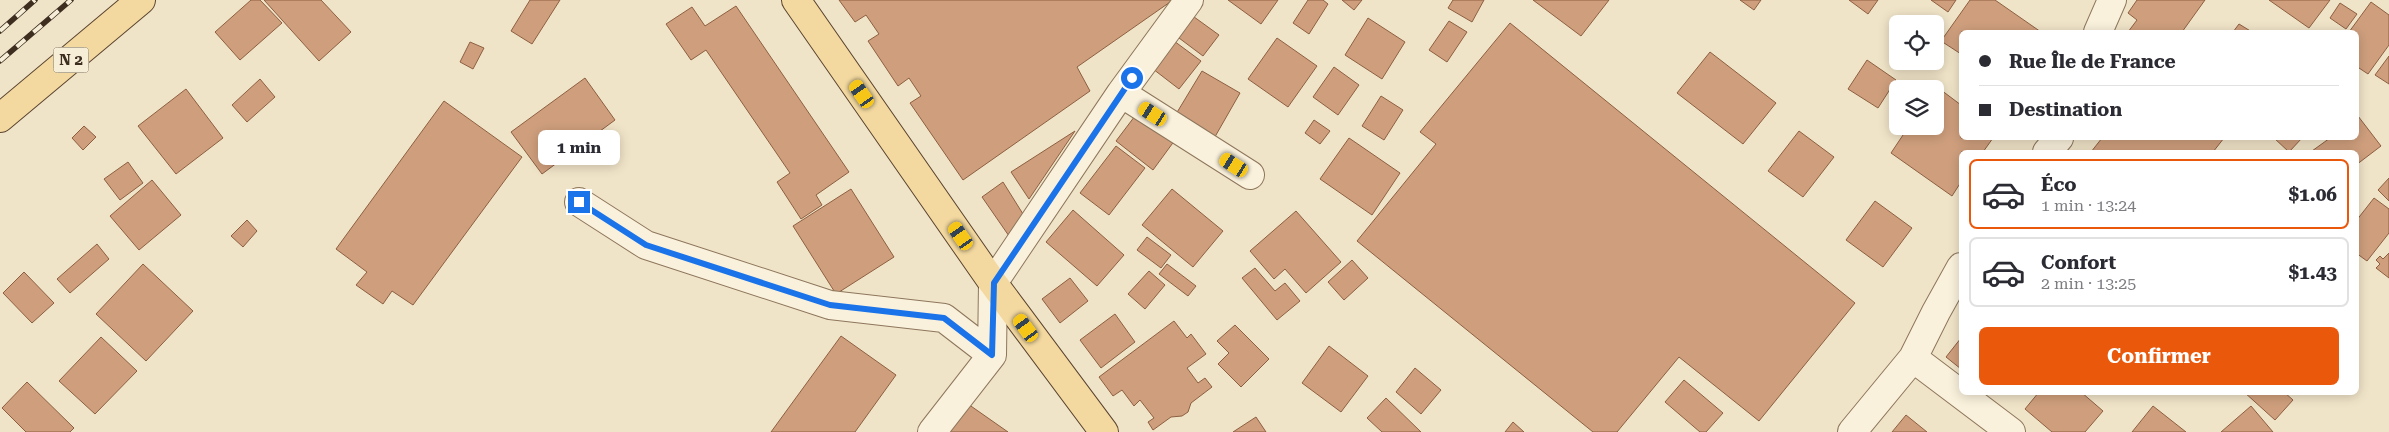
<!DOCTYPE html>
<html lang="fr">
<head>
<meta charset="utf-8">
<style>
	:root { --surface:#fff; --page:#f2f2f3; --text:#2b2b33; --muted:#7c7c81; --line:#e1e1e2; --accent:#ea580c }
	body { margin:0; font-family:"Roboto Serif",serif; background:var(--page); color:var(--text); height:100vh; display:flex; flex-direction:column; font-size:19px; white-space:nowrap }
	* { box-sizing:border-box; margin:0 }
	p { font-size:16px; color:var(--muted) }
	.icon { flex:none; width:28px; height:28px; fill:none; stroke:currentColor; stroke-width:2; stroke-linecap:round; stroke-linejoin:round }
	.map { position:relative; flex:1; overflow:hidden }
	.details { position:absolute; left:1959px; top:150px; width:400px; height:245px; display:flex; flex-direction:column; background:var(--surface); border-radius:8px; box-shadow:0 2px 12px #0003 }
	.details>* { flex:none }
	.banner { position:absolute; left:1959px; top:30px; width:400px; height:110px; border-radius:8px; box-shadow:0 2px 12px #0003; display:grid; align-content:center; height:110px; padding:0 20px; background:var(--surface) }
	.controls { position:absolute; left:1889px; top:15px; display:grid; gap:10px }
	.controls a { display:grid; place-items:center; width:55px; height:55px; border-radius:8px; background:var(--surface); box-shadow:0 2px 12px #0003; font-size:25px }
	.end { position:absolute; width:22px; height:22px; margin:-11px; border:6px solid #1a73e8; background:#fff; box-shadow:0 0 0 2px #fff }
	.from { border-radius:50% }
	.bubble { position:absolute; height:35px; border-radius:8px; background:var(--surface); box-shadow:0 2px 12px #0003; font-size:16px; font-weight:700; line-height:35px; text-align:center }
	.car { position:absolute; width:15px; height:30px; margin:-15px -8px; border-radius:6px; box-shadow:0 0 4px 1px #0007; background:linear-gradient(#f5c518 24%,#345 0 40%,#f5c518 0 76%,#345 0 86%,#f5c518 0) }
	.banner b { display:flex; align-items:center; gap:18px; height:48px; font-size:19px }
	.banner b+b { border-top:1px solid var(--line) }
	.banner i { width:12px; height:12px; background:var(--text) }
	ul { padding:9px 0 0; list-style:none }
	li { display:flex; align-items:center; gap:15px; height:70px; margin:0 10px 8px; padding:0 10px; border:2px solid var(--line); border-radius:8px }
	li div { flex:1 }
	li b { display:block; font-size:19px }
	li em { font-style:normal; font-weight:700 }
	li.active { border-color:var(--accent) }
	li>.icon { width:45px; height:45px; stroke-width:1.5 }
	.primary-button { display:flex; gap:10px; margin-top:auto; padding:10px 20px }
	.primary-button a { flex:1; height:58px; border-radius:8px; background:var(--accent); color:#fff; font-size:20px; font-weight:700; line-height:58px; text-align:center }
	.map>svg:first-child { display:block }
</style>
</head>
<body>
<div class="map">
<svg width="2389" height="432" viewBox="0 0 2389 432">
	<rect width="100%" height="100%" fill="#f0e4c8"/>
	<path fill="#cf9f7d" stroke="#8d5f41" d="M251,0H260L282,23L240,60L215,32Z
		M264,0H321L351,32L319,61Z
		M530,0H560L532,44L511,31Z
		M839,0H1173L1077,67L1090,91L963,180L910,103L921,96L909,78L898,86L868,41L879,34L866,15L855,22Z
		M1228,0H1278L1261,24Z
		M1308,0H1323L1328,4L1309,34L1293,23Z
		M1342,0H1362L1354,10Z
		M1453,0H1484L1472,22L1448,8Z
		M1533,0H1609L1581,36Z
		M1740,0H1761L1754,10Z
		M1849,0H1878L1868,14Z
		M1931,0H1956L1948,12Z
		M1970,0H1995L2041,32H1961V54L1941,41Z
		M2137,0H2205L2182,32H2128L2137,20L2128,13Z
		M2269,0H2330L2309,28Z
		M2371,2L2389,15V45L2368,74L2356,66V32H2349Z
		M2340,3L2357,14L2346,29L2330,18Z
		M736,6L849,172L816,195L822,205L801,219L777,182L790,173L706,50L691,60L666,24L692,7L705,26Z
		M1190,14L1219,35L1203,56L1175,35Z
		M1368,18L1405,42L1382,79L1345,55Z
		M1449,21L1467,32L1447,62L1429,50Z
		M1510,23L1855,303L1759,421L1679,357L1617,432H1593L1357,241L1436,144L1420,132Z
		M2239,24L2252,32H2233Z
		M1277,38L1317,66L1288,107L1248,79Z
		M1174,41L1201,61L1179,89L1153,69Z
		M470,42L484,48L473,69L460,62Z
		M1710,52L1776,103L1743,144L1677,93Z
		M2389,56V84L2375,75Z
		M1867,60L1896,80L1878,108L1848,89Z
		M1334,67L1359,85L1338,115L1313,97Z
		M1202,71L1240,93L1212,142L1173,119Z
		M585,78L615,120L542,174L511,132Z
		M260,79L275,97L247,122L232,105Z
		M1937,87L1961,105V138H1993L1983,152H1961V182L1952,196L1891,153L1909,126H1935Z
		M186,89L223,138L176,174L138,126Z
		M1381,96L1403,110L1384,140L1362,126Z
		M444,101L522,157L413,305L392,291L383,304L356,285L367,272L336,249Z
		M1138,112L1175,140L1153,170L1116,141Z
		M2358,116L2381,146L2356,165V152H2313L2312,151L2330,138H2356V118Z
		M1314,120L1330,131L1320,144L1305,133Z
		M84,126L96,137L83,150L72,138Z
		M1075,131L1029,199L1011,172Z
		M1799,131L1834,157L1803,197L1768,171Z
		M1349,138L1400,173L1372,215L1320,179Z
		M2102,138H2224L2213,152H2091Z
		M2274,138H2302L2289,152Z
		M1116,146L1145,168L1109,215L1080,193Z
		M128,162L143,183L120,200L104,179Z
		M2389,178V201L2378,190Z
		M152,180L181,215L139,250L110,216Z
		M1003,182L1023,214L1009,236L982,197Z
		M851,189L894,257L836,294L793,226Z
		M1172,189L1223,231L1193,267L1142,225Z
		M2374,198L2389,209V233L2367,261L2356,253V221Z
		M1875,201L1912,228L1883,267L1846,240Z
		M1073,210L1124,255L1097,286L1046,242Z
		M1296,211L1341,262L1306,293L1285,269L1274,279L1250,251Z
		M247,220L257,231L243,247L231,236Z
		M1147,237L1171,255L1161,268L1137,250Z
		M97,244L109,259L70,293L57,279Z
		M2389,253V278L2376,268L2380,264L2376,260L2380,256L2383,259Z
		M1352,260L1368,278L1344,300L1328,282Z
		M143,264L193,311L146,361L96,314Z
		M1167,264L1196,286L1188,296L1159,274Z
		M1255,268L1275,291L1285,283L1300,301L1277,320L1242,278Z
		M1149,271L1165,285L1145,309L1128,294Z
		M24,272L54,303L32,323L3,293Z
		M1070,278L1088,301L1060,323L1042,299Z
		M1115,314L1135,342L1101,368L1080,340Z
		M1174,321L1187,338L1191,334L1206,354L1187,368L1198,383L1205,378L1212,387L1191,403L1188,412L1182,416L1171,417L1153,430L1148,422L1154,418L1140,400L1134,406L1122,390L1113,396L1099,377Z
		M1235,325L1269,359L1241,387L1218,364L1229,353L1217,341Z
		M841,336L896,375L855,432H771Z
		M101,337L137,371L95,414L59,381Z
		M1961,338V369L1946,357Z
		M1329,346L1368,376L1341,412L1302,383Z
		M1415,368L1441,390L1421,414L1396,392Z
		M1684,380L1723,413L1706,432H1700L1665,402Z
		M27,382L74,428L70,432H26L2,408Z
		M2039,392H2081L2103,411L2085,432H2052L2025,409Z
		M2244,392H2284L2293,400L2275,420Z
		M1386,398L1421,432H1382L1367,418Z
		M968,404L1008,432H948Z
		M2153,406L2186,432H2132Z
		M2251,406L2273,432H2221Z
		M1906,415L1927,432H1892Z
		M1256,417L1266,432H1233Z
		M1513,422L1524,432H1505Z"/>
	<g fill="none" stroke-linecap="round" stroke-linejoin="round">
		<defs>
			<path id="minor" d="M2098,32L2112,0
				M1121,93L1250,175
				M2047,152L2059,138
				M579,202L646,245L830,305L944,318L992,355
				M1913,358L2011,432
				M932,432L992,355L993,283L1121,93L1189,0
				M1852,432L1913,358L1936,312L1961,267"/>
			<path id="major" d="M796,0L993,283L1104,432
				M0,118L141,0"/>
		</defs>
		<use href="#minor" stroke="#8d765c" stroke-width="30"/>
		<use href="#major" stroke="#5b4430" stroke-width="30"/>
		<use href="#minor" stroke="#faf1dc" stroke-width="28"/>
		<use href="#major" stroke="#f3d9a0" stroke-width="28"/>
		<defs>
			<path id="rail" d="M0,31L35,0
				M0,61L71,0"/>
		</defs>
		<use href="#rail" stroke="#3d2e20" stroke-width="5.5"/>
		<use href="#rail" stroke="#f7eed8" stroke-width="4" stroke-dasharray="11" stroke-linecap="butt"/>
	</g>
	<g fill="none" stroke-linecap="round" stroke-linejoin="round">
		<path stroke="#1a73e8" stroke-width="6" d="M579,202L646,245L830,305L944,318L992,355L994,283L1132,78"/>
	</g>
	<g text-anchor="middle" stroke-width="4.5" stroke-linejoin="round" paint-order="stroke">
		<rect fill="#f7eed8" stroke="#756857" stroke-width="1" x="53.5" y="47.5" width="35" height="25" rx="4"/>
		<g font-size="15" font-weight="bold" fill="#3d2e20">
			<text x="71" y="65">N 2</text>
		</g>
	</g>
</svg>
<div class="controls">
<a><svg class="icon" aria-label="locate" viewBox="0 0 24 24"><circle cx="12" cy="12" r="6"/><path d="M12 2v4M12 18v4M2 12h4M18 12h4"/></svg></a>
<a><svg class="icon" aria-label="layers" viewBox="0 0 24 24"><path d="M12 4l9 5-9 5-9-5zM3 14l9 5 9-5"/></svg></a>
</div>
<i class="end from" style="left:1132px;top:78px"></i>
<i class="end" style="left:579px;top:202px"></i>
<div class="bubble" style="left:538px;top:130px;width:82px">1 min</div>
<i class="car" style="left:862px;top:94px;rotate:325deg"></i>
<i class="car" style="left:1153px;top:114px;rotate:303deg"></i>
<i class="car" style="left:1234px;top:165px;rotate:303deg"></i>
<i class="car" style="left:961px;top:236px;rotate:325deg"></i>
<i class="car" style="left:1026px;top:328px;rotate:324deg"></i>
<div class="banner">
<b><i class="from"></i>Rue Île de France</b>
<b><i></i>Destination</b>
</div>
<section class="details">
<ul>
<li class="active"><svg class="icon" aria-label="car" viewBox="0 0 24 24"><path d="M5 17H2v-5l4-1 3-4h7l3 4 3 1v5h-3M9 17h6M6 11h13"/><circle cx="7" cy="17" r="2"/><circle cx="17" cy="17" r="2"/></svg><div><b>Éco</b><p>1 min · 13:24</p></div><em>$1.06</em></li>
<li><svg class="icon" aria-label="car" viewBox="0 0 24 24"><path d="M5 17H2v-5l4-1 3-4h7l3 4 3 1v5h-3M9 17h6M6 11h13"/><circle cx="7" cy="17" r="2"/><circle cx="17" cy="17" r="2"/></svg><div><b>Confort</b><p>2 min · 13:25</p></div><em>$1.43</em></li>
</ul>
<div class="primary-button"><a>Confirmer</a></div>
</section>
</div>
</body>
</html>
